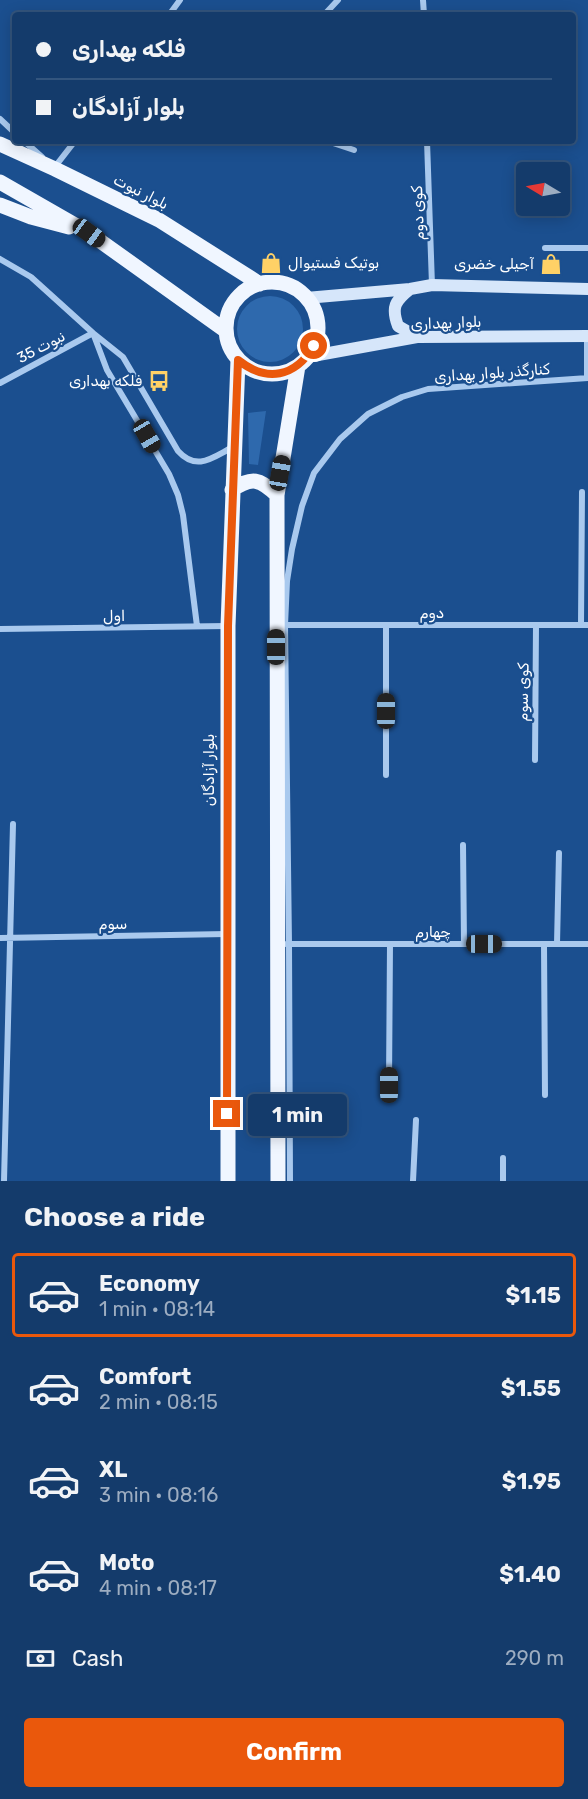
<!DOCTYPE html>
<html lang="en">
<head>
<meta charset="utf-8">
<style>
	:root { --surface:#143b6b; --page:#1d4271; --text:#f1f3f6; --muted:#9dadc1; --line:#33557e; --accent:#ea580c }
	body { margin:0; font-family:Rubik,"Noto Naskh Arabic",sans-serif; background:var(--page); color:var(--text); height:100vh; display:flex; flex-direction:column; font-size:22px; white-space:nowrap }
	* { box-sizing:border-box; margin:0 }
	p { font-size:20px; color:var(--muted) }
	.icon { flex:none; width:33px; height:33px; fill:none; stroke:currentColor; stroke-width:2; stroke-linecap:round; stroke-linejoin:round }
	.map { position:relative; height:1181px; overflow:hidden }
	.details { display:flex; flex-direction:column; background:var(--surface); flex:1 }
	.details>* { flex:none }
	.hud { position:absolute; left:12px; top:12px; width:564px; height:132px; border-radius:6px; box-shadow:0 3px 15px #0003,0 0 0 2px var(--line); display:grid; align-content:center; height:132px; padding:0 24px; background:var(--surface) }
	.needle { width:39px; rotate:280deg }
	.buttons { position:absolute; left:516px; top:162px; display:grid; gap:12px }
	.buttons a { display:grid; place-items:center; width:54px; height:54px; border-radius:6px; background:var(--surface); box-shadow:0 3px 15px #0003,0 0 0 2px var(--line); font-size:30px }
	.end { position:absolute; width:27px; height:27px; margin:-14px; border:8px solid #ea580c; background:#fff; box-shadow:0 0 0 3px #fff }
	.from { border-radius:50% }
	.bubble { position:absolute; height:42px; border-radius:6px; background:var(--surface); box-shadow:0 3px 15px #0003,0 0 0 2px var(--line); font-size:20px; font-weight:700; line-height:42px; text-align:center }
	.car { position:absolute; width:18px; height:36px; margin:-18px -9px; border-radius:8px; box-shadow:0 0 4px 2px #0007; background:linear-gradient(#222 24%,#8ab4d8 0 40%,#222 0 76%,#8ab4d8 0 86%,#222 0) }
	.hud b { display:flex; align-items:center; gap:21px; height:57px; font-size:22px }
	.hud b+b { border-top:2px solid var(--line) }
	.hud i { width:15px; height:15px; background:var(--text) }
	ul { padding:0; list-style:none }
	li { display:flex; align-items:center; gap:18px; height:84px; margin:0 12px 9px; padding:0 12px; border:3px solid transparent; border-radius:6px }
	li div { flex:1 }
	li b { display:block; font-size:22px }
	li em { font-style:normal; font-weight:700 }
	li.on { border-color:var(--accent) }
	li>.icon { width:54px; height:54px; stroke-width:1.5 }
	h2 { padding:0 24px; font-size:27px; line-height:72px }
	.pay { display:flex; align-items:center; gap:15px; height:66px; padding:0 24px; font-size:22px }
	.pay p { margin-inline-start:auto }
	.action { display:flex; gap:12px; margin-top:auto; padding:12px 24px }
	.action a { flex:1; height:69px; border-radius:6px; background:var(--accent); color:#fff; font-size:24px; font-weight:700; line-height:69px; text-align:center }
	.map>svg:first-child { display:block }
</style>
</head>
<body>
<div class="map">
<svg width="588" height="1181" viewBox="0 0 588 1181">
	<rect width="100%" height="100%" fill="#1b4f8f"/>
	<path fill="#2e69ad" d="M237 329a33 33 0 1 1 66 0a33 33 0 1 1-66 0Z
		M266,411L258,465L249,464L248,413Z"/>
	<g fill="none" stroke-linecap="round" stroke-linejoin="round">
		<path stroke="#a9c9ee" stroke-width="6" d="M423,0L424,15
			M169,15L180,0
			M324,15L338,0
			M0,119L15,133
			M24,141L42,157
			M327,141L354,150
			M427,141L432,285
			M54,168L75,141
			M545,248H588
			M0,259L31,277L93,333L123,357L178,451C197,472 213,457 233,447
			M93,333L107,370L169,474L178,495L183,515L197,626
			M587,336V378
			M0,383L93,333
			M283,625H588
			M581,625L582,492
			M0,629L227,626
			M535,760L536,625
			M386,775V625
			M463,845L464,944
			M0,938L227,934
			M286,944H588
			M544,944L545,1095
			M557,944L559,853
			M389,1085L390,944
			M4,1181L13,824
			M290,1181L289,944L285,625L287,581L292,549L302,506L314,473L340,439L368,414L402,397L428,389L588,378
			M413,1181L416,1120
			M503,1181V1158"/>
		<path stroke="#d6e6fa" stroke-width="12" d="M410,289C395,301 391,307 398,326L417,337
			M306,298L410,289L432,285L588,289
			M307,357L417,337L588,336"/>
		<path stroke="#f0f6ff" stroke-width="15" d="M0,144L55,169L159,220L260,284
			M0,182L89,233L226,331
			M0,205L31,217L69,227
			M226 328a46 46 0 1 1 92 0a46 46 0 1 1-92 0Z
			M232,490C252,476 260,479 277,495
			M228,1181V626L238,360
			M278,1181L277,495L298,366"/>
	</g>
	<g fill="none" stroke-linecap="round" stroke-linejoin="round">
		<path stroke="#ea580c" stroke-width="8" d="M227,1114L228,626L238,360C267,383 295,377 314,346"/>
	</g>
	<defs>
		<symbol id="shop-bare" viewBox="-9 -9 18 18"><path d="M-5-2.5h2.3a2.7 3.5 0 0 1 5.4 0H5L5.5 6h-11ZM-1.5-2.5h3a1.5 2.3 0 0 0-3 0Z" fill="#ffd166" stroke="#1b4f8f" stroke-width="2.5" paint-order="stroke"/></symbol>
		<symbol id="bus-bare" viewBox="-9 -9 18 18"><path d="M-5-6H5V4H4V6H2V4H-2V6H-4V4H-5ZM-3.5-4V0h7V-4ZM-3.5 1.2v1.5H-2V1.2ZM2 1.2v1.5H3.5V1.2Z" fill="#ffd166" stroke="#1b4f8f" stroke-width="2.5" paint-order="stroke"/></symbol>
	</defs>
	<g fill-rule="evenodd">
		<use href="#shop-bare" x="256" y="248" width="30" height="30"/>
		<use href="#shop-bare" x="536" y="249" width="30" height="30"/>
		<use href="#bus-bare" x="144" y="366" width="30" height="30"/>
	</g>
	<g text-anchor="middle" stroke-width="4.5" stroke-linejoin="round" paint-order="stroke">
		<g font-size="15" fill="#fff" stroke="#1b4f8f">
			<text transform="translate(141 192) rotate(27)" y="5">بلوار نبوت</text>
			<text transform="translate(418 213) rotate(-92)" y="5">کوی دوم</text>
			<text transform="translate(446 323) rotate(-2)" y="5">بلوار بهداری</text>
			<text transform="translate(41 347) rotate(-28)" y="5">نبوت 35</text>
			<text transform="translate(492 373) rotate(-4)" y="5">کنارگذر بلوار بهداری</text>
			<text x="432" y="618">دوم</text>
			<text transform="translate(114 616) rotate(-1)" y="5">اول</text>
			<text transform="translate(523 692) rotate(-89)" y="5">کوی سوم</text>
			<text transform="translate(209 770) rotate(-90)" y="5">بلوار آزادگان</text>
			<text transform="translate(113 924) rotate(-1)" y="5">سوم</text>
			<text x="433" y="937">چهارم</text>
		</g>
		<g font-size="15" fill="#fff" stroke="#1b4f8f" text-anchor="end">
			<text x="288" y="268" text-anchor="start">بوتیک فستیوال</text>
			<text x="534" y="269">آجیلی خضری</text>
			<text x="142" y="386">فلکه بهداری</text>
		</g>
	</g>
</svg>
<div class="buttons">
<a><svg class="needle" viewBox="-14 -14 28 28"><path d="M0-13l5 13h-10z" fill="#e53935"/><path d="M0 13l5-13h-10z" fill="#9dadc1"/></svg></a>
</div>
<i class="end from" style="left:314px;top:346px"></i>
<i class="end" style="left:227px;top:1114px"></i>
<div class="bubble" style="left:248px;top:1094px;width:99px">1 min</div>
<i class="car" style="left:89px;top:233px;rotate:126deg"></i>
<i class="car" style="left:147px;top:436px;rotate:150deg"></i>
<i class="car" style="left:280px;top:473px;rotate:10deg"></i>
<i class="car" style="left:276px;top:647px;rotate:0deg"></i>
<i class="car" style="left:386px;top:711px;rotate:0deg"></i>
<i class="car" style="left:484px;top:944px;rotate:90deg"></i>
<i class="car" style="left:389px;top:1085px;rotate:0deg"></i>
<div class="hud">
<b><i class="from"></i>فلکه بهداری</b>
<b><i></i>بلوار آزادگان</b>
</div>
</div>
<section class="details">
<h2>Choose a ride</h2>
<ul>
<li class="on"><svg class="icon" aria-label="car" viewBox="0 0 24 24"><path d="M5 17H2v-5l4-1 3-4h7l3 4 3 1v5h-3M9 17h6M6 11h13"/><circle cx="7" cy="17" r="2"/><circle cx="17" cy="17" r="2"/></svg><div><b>Economy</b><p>1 min · 08:14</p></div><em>$1.15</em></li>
<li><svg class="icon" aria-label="car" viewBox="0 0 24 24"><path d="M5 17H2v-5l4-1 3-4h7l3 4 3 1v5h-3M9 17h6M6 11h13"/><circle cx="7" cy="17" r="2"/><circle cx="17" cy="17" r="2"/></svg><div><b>Comfort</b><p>2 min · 08:15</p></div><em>$1.55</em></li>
<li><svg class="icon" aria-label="car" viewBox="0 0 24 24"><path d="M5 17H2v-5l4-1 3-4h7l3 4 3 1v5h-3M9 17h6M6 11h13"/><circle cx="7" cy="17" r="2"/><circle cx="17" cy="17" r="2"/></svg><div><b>XL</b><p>3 min · 08:16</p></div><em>$1.95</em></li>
<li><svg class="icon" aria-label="car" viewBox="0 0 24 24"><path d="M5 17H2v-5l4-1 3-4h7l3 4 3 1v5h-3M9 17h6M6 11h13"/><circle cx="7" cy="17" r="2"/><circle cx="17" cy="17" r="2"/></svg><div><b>Moto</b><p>4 min · 08:17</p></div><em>$1.40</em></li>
</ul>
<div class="pay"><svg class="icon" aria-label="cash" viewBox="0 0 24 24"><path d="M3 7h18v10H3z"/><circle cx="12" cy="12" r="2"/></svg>Cash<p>290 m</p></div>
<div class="action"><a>Confirm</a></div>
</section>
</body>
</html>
